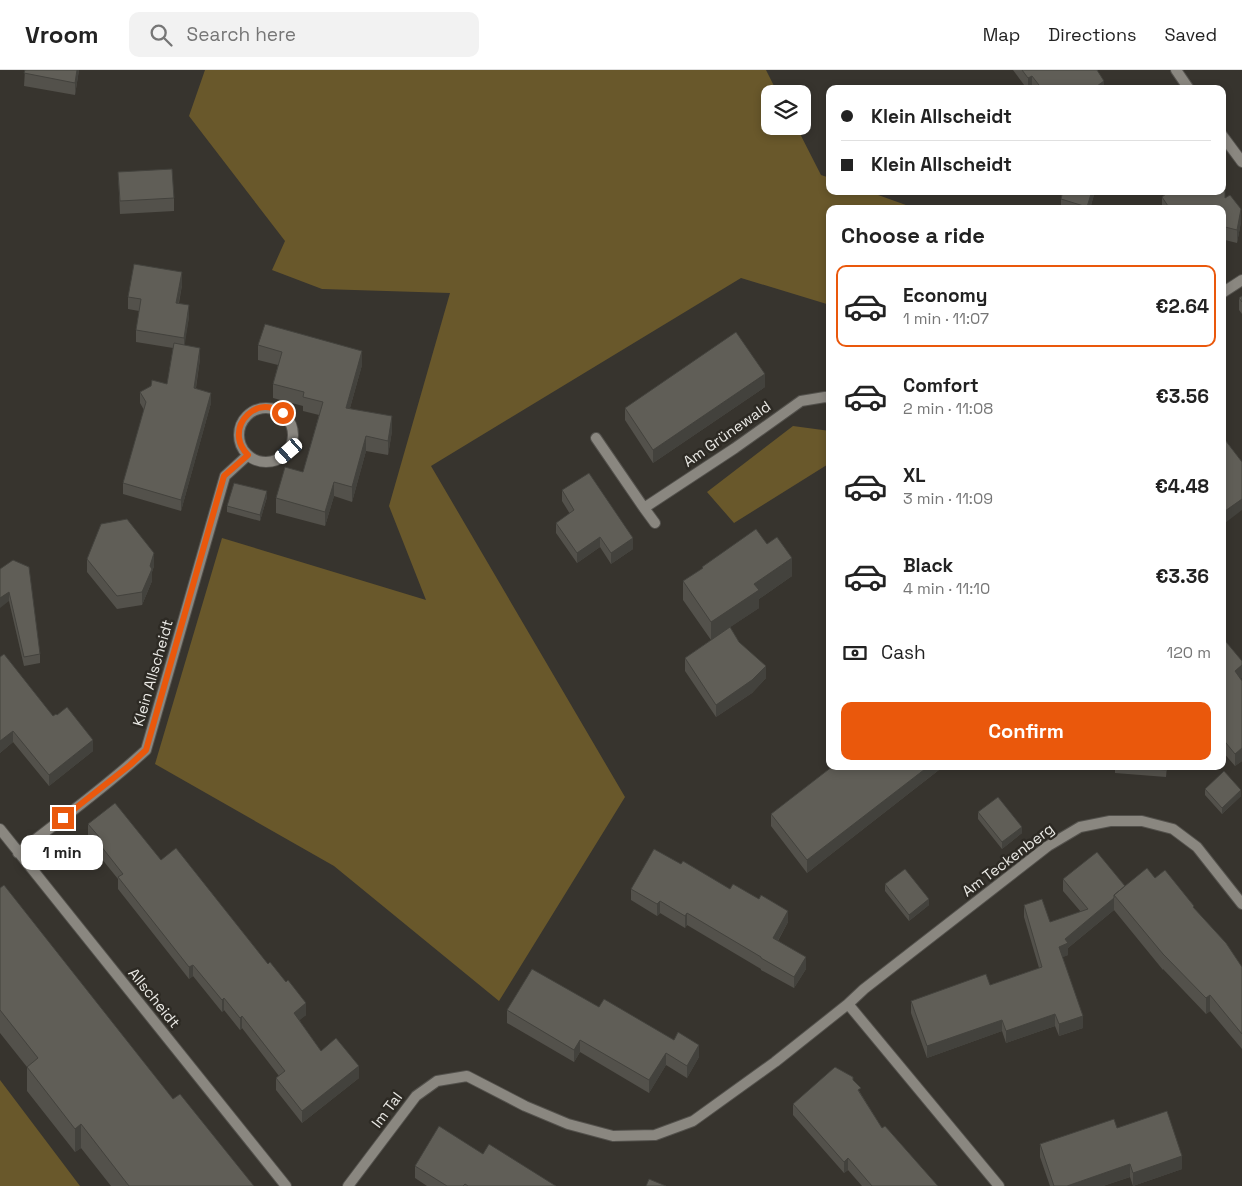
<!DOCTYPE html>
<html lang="en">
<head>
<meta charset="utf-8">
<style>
	:root { --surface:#fff; --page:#f2f2f2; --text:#222; --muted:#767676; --line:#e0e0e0; --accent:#ea580c }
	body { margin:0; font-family:"Space Grotesk",sans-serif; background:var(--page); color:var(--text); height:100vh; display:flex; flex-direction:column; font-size:19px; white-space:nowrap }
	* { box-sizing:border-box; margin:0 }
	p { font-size:16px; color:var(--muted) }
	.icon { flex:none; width:28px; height:28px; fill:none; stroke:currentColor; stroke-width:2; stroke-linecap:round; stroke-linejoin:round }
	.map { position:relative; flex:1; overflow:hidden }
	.details { position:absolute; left:826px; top:135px; width:400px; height:565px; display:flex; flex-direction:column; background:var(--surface); border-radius:10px; box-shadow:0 2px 8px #0003 }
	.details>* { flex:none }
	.top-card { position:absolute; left:826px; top:15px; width:400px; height:110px; border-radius:10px; box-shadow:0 2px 8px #0003; display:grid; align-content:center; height:110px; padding:0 15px; background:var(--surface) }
	.tools { position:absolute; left:761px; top:15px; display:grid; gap:10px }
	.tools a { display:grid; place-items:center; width:50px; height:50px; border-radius:10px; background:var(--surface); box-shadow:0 2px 8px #0003; font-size:25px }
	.end { position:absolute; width:22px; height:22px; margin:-11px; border:6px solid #ea580c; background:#fff; box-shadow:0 0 0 2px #fff }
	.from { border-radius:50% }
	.bubble { position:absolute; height:35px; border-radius:10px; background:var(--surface); box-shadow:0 2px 8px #0003; font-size:16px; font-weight:700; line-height:35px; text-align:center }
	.car { position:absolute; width:15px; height:30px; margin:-15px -8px; border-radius:6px; box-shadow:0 0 4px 1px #0007; background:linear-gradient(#fff 24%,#345 0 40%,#fff 0 76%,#345 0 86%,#fff 0) }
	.top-card b { display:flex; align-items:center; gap:18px; height:48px; font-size:19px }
	.top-card b+b { border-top:1px solid var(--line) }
	.top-card i { width:12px; height:12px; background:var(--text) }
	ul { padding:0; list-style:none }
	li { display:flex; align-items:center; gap:15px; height:82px; margin:0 10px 8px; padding:0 5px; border:2px solid transparent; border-radius:10px }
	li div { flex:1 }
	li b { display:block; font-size:19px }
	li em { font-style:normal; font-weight:700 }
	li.current { border-color:var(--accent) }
	li>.icon { width:45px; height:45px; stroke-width:1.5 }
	h2 { padding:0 15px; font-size:22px; line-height:60px }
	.pay { display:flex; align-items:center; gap:12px; height:55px; padding:0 15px; font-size:19px }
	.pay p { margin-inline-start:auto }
	.action { display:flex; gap:10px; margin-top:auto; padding:10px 15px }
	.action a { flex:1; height:58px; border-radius:10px; background:var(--accent); color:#fff; font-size:20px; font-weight:700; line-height:58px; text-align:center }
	header { display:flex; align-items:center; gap:30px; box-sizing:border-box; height:70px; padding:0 25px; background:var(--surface); border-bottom:1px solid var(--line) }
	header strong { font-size:24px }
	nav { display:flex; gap:28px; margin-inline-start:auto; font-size:18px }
	.search { width:350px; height:45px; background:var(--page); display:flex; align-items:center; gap:12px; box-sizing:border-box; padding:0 18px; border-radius:10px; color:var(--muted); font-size:19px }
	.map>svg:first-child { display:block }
</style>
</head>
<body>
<header>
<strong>Vroom</strong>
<div class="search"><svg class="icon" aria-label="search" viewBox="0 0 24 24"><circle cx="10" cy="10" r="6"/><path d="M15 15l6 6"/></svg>Search here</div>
<nav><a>Map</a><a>Directions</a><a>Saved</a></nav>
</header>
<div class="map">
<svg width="1242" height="1116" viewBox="0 0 1242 1116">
	<rect width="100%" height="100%" fill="#37342e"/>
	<path fill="#69582b" d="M205,0H766L778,24H770V56H796L821,105L830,108V121H867L917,139H830V235L741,208L431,396L625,727L499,931L334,796L155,694L222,468L426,530L389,436L450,223L322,219L272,200L285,171L189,46Z
		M793,356L830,361V393L734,453L707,422Z
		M0,1010L80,1116H0Z"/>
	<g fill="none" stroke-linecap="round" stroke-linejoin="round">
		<defs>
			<path id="minor" d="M1176,0L1189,19
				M1222,65L1242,92
				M1222,223L1242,210
				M239 365a27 27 0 1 1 54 0a27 27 0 1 1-54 0Z
				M596,368L644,438
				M655,453L644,438L735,378L801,331L825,327L830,328
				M0,759L286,1116
				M18,783C61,749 106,717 146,680L225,406L248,385
				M848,934L999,1116
				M348,1116L416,1026L437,1011L467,1006L525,1036L568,1054L613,1066L655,1065L693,1051L775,992L848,934L864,919L1048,776L1080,757L1110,751H1142L1173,759L1197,777L1242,834"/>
		</defs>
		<use href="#minor" stroke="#53514c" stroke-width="12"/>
		<use href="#minor" stroke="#8a8780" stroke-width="10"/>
	</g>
	<path fill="#53514b" d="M25,0H79L75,25L24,16Z
		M1013,0H1097L1104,19H1033L1032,17L1030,19H1027Z
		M118,102L174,128V141L120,144Z
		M1055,121H1095L1090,139H1061V129L1062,124Z
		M1162,127L1225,128L1241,152L1237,173L1225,170V183H1222V139H1162Z
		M182,215L179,233L189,247L184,275L200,289L196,318L211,333L181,441L123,424V413L144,340L140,333V322L167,314L173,278L136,272V260L139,241L128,239V227Z
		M1242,226V244L1239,240V228Z
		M258,275L362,295L350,338L392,361L388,385L366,381L352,432L334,426L325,456L276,443V428L303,402L319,345L303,341V336L273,328V314L278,295L258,290Z
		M765,317L653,393L625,350V338Z
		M1222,366L1242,392L1225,453L1222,448Z
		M562,420L633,479L611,494L600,477L577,493L556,463V453L570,444L562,431Z
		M267,427L260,451L227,442V436Z
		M767,474L792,506L759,529V538L730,557L739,572L766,608L752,623L716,647L685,601V588L711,570L683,530V511L702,499V497Z
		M87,489L154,496L152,502V511L142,535L117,539L87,502Z
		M0,499L40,584V593L24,596L9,531Z
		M1222,567L1242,611V691L1235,696L1222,681Z
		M0,587L53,646L93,681L49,716L13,672L0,683Z
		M833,696H944L807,803L771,756V744Z
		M1115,696H1167L1166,707L1115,703Z
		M1205,719L1241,726L1222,744L1205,725Z
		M978,742L1022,763L1002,779L978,749Z
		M88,754L161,790L306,945L299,950L321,981L359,1008L302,1053L276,1020V1008L279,1006L242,958L240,960L224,940L222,942L193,906L189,909L118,819V809L97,783V776L88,765Z
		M1155,808L1194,839L1242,897V979L1210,941L1206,944L1163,899V900L1114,840L1068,878V885L1062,887L1083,958L1059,966L1055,956L1006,973L1002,961L927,988L911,943V931L990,915L1039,898L1024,847V835L1050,852L1081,842L1063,821V809L1125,816Z
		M885,814L929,835L909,851L885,821Z
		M0,818L173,1029L254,1116H111L81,1078L75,1082L27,1021V997L0,963Z
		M631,819H730L788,852L778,871L806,899L794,918L761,900V899L687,855L685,858L660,843L657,846L631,830Z
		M599,937L699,987L687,1008L666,995L649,1023L580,982L574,992L507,953V940Z
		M853,1010L861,1024L882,1058L938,1116H862L848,1100L844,1103L793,1045V1034Z
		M1117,1058L1182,1099L1133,1116L1130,1107L1103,1116H1050L1040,1087V1074Z
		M483,1084L556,1116H427L415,1108V1096Z"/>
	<path fill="#43423d" d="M77,0H79L75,25V13Z
		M1032,6V17L1030,19H1028V8Z
		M1104,11V19H1093Z
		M1092,121H1095L1090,139H1087Z
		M1241,139V152L1237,173V160Z
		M182,202V215L176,245V233Z
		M189,235V247L184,280V268Z
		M200,278V289L194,329V318Z
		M362,281V295L346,352V338Z
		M765,304V317L653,393V380Z
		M211,323V333L181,441V430Z
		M392,346V361L388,385V371Z
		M366,366V381L352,432V417Z
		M334,412V426L325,456V442Z
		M267,421V427L260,451V445Z
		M1242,429V440L1225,453V441Z
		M600,467V477L577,493V483Z
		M633,468V479L611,494V483Z
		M154,483V496L152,502V511L142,535V522Z
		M792,488V506L759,529V538L711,570V552L754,514Z
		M9,522V531L0,538V528Z
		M1242,595V608L1235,614V601Z
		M766,596V608L752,623L716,647V635Z
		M13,661V672L0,683V671Z
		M93,670V681L49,716V705Z
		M1242,678V691L1235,696V684Z
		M929,696H944L807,803V790Z
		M1241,720V726L1222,744V738Z
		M1022,757V763L1002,779V772Z
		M1114,828V840L1068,878V885L1059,889V877L1065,869Z
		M929,829V835L909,851V845Z
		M660,831V843L657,846V834Z
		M788,841V852L773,879V868Z
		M687,843V855L685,858V846Z
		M806,887V899L794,918V907Z
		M193,895V906L189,909V897Z
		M1210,925V941L1206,944V928Z
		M224,928V940L222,942V930Z
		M306,933V945L294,955V943Z
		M1055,944V956L1006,973V961Z
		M242,946V958L240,960V948Z
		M1083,946V958L1059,966V954Z
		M1002,950V961L927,988V976Z
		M580,970V982L574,992V980Z
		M699,975V987L687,1008V996Z
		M666,983V995L649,1023V1010Z
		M359,996V1008L302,1053V1041Z
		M81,1054V1078L75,1082V1059Z
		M1182,1086V1099L1133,1116V1103Z
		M848,1088V1100L844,1103V1092Z
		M1130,1094V1107L1103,1116H1067Z"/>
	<path fill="#605e57" stroke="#43423d" d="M25,0H77L75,13L24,3Z
		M1022,0H1097L1104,11L1093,19H1042L1032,6L1028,8Z
		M172,99L174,128L120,131L118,102Z
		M1222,99H1225V128L1230,125L1241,139L1237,160L1225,157V171L1222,170V139H1170L1162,127L1170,121H1222Z
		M1063,121H1092L1087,137L1061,129Z
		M134,194L182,202L176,233L189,235L184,268L136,260L141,229L128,227Z
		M1242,226V232L1239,228Z
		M265,254L362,281L346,338L392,346L388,371L366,366L352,417L334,412L325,442L276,428L285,397L303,402L323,332L303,327L304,322L273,314L282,282L258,275Z
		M736,262L765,304L653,380L625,338Z
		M174,273L200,278L194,318L211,323L181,430L123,413L146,332L140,322L151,316L152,310L167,314Z
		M1222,366L1242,392V429L1225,441L1222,437Z
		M589,403L633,468L611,483L600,467L577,483L556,453L574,440L562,420Z
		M234,413L267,421L260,445L227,436Z
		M127,449L154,483L150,496L152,499L142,522L117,526L87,489L101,454Z
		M756,459L767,474L777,467L792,488L754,514L759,520L711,552L683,511L703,498L702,497Z
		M13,490L29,497L40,584L24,587L9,522L0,528V499Z
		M730,557L739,572L766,596L752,610L716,635L685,588Z
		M1222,567L1242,591V595L1235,601L1242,611V678L1235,684L1222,668Z
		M4,584L53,646L56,644L57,645L67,637L93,670L49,705L13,661L0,671V587Z
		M833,696H929L807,790L771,744Z
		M1115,696H1166V700Z
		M1224,701L1241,720L1222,738L1205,719Z
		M998,727L1022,757L1002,772L978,742Z
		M115,733L161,790L176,778L268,894L270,892L286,912L288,910L306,933L294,943L321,981L336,968L359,996L302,1041L276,1008L285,1001L242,946L240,948L224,928L222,930L193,895L189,897L118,807L123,804L97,771L100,768L88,754Z
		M654,779L681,794L683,791L730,819L733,814L759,829L761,825L788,841L773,868L806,887L794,907L761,888V887L687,843L685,846L660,831L657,834L631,819Z
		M1097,782L1125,816L1114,825V828L1065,869L1068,873L1059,877L1083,946L1059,954L1055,944L1006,961L1002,950L927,976L911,931L986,904L990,915L1042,897L1024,835L1042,829L1050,852L1088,839L1063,809Z
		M1147,798L1155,808L1165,800L1194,836L1193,837L1226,873L1242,897V964L1210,925L1206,928L1163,884L1114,825Z
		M905,799L929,829L909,845L885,814Z
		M4,815L173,1029L180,1024L254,1116H129L81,1054L75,1059L27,997L38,988L0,940V818Z
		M532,899L599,937L604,929L674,970L678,962L699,975L687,996L666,983L649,1010L580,970L574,980L507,940Z
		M835,997L853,1007V1010L861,1018L858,1020L882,1058L885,1056L938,1116H872L848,1088L844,1092L793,1034Z
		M1167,1041L1182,1086L1133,1103L1130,1094L1067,1116H1054L1040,1074L1114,1049L1117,1058Z
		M439,1056L483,1084L489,1074L556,1116H468L465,1114L463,1116H447L415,1096Z
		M649,1109L666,1116H646Z"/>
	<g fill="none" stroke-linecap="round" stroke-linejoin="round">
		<path stroke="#ea580c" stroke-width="6" d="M63,748L130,695L146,680L224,406L248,385C243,380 240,375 239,368C237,350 254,333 272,338C276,339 280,341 283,343"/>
	</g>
	<g text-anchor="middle" stroke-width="5" stroke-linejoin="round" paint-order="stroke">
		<g font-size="15" fill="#eae9e5" stroke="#2d2a24">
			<text transform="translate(727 364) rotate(-35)" y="5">Am Grünewald</text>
			<text transform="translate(153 603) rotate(-74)" y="5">Klein Allscheidt</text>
			<text transform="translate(1008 790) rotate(-37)" y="5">Am Teckenberg</text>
			<text transform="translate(154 928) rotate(51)" y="5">Allscheidt</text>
			<text transform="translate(387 1040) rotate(-53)" y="5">Im Tal</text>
		</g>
	</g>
</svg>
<div class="tools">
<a><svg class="icon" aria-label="layers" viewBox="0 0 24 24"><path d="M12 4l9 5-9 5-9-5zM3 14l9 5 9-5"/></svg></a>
</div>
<i class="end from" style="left:283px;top:343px"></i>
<i class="end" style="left:63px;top:748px"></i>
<div class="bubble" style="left:21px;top:765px;width:82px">1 min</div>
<i class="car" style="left:289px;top:381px;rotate:229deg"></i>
<div class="top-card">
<b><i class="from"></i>Klein Allscheidt</b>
<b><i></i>Klein Allscheidt</b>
</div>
<section class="details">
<h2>Choose a ride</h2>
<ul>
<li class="current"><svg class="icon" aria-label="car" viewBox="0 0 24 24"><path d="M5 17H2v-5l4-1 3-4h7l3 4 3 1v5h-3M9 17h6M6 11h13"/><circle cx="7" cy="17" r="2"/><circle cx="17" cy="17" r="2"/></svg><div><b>Economy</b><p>1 min · 11:07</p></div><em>€2.64</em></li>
<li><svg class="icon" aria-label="car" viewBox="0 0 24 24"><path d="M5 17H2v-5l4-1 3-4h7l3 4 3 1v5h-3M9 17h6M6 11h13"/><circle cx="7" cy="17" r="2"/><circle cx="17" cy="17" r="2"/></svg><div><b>Comfort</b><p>2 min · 11:08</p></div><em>€3.56</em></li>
<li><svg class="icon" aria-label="car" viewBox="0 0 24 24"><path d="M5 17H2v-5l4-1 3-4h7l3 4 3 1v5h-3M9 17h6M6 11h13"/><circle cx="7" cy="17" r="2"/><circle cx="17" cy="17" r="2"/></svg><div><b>XL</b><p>3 min · 11:09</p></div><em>€4.48</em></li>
<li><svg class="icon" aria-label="car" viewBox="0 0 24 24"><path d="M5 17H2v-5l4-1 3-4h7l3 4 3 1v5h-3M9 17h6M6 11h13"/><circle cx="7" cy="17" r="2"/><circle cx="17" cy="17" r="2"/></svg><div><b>Black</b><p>4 min · 11:10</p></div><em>€3.36</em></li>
</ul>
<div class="pay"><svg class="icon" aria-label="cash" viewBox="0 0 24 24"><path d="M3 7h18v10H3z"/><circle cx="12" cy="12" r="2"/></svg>Cash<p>120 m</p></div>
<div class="action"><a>Confirm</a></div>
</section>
</div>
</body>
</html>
